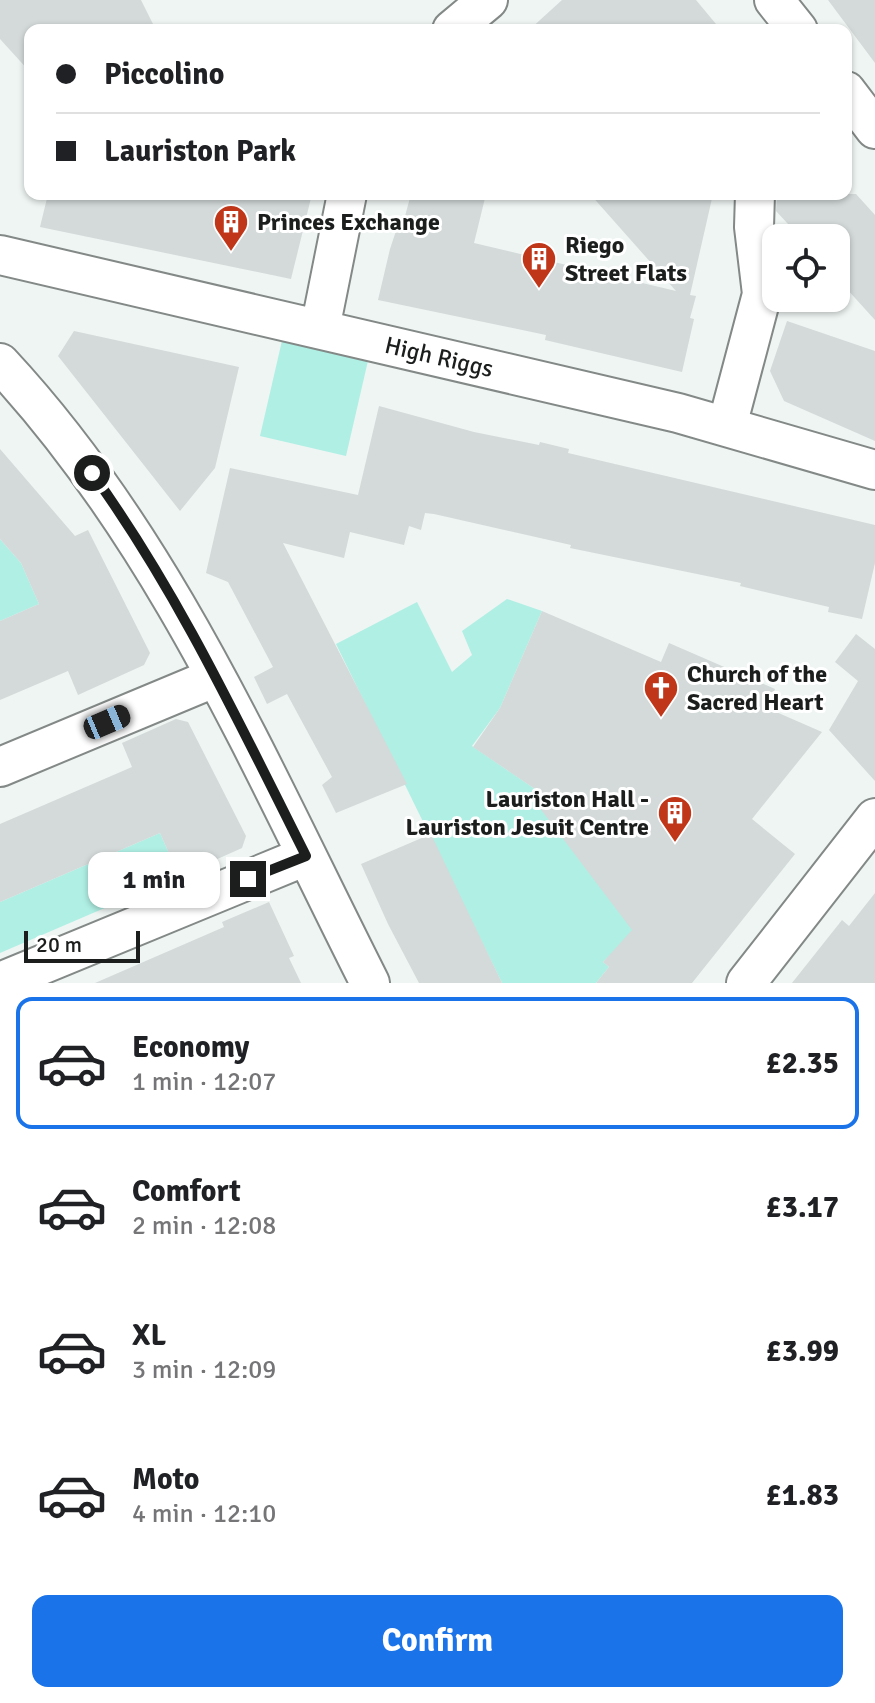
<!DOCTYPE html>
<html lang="en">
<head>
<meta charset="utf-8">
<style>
	:root { --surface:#fff; --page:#f2f2f2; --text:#202124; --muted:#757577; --line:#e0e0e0; --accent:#1a73e8 }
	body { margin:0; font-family:Signika,sans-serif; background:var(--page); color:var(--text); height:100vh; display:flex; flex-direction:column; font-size:30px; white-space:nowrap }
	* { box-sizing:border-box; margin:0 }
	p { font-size:26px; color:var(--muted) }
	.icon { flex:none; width:44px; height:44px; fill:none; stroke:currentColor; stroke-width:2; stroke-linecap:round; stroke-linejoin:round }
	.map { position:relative; height:983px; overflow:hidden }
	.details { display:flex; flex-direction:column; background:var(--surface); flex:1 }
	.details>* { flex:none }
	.top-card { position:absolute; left:24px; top:24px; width:828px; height:176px; border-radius:16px; box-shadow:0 2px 6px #0004; display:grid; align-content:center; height:176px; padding:0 32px; background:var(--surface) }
	.tools { position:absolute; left:762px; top:224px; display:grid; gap:16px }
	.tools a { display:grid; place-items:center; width:88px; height:88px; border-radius:16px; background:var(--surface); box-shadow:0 2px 6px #0004; font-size:40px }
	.scale { position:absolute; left:24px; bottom:20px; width:116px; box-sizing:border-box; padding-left:8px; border:4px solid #1c1e1e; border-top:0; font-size:22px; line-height:28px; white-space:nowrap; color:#1c1e1e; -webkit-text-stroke:6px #fff; paint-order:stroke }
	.end { position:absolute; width:36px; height:36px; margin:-18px; border:10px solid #1c1e1e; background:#fff; box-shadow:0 0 0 4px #fff }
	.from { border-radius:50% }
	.bubble { position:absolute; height:56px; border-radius:16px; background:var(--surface); box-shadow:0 2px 6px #0004; font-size:26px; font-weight:700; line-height:56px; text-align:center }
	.car { position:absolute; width:24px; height:48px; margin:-24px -12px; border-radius:10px; box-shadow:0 0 6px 2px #0007; background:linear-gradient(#222 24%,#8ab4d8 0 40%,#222 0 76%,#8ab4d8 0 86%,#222 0) }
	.top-card b { display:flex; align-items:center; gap:28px; height:76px; font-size:30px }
	.top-card b+b { border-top:2px solid var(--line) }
	.top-card i { width:20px; height:20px; background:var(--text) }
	ul { padding:14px 0 0; list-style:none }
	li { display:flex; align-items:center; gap:24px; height:132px; margin:0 16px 12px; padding:0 16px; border:4px solid transparent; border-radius:16px }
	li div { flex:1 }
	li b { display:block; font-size:30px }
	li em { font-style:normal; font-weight:700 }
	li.active { border-color:var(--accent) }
	li>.icon { width:72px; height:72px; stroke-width:1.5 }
	.primary-button { display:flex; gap:16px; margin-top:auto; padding:16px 32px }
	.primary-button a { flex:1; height:92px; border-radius:16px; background:var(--accent); color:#fff; font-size:32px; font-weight:700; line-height:92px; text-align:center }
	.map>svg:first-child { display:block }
</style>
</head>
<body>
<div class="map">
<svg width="875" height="983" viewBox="0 0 875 983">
	<rect width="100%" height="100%" fill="#eef5f3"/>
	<path fill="#b0efe4" d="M284,332L370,352L346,456L260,436Z
		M0,539L21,563L39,604L0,621Z
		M507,599L542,611L500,708L472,746L535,789L640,928L615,959L610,955L603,962L609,967L596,983H502L336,644L417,602L452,672L472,655L462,631Z
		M160,833L179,876L0,953V902Z"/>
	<path fill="#d3dad9" d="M0,0H141L156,30H30V72L0,39Z
		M562,0H696L721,30H529Z
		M828,0H875V63Z
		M48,194H312L291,279L40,227Z
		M411,194H486L474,243L676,291L590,194H713L690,295L696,296L690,318L694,319L682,372L545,340L546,335L378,300L390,249L400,219L404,220Z
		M777,194H856L875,215V320L836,277V238H801L776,211Z
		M787,321L875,351V441L784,401L770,371Z
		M74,331L239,367L215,468L180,511L58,356Z
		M379,406L474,432L539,445L540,442L569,449L568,453L875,525V563L862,619L828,612L829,607L740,586L741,583L570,548L571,545L434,514L425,513L421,530L409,526L404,545L350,532L344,558L283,543L407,784L336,813L322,785L332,777L287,694L267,704L254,677L273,667L228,582L206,573L230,468L358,495Z
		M0,449L75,536L88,530L150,653L144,665L78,695L68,671L0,700V621L39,604L21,563L0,539Z
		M542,611L661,662L669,643L775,689L767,708L822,732L752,819L795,854L692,983H596L609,967L603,962L632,930L539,807L535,789L473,747L500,708Z
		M856,634L875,649V781L829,730L858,681L835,662Z
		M176,719L188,722L246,836L242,848L179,876L160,833L0,902V824L132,767L122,743Z
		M431,834L458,891L502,983H419L388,924L361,864Z
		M875,893V983H792L842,920L849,926Z
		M269,902L294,956L289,958L301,983H95L224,927L222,922Z"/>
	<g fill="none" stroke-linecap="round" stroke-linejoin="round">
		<defs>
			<path id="minor" d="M774,0L798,30
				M452,30L488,0
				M846,91L875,129
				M0,255L678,413L875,470
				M320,329L347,194
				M0,363C166,541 261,768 370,983
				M727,426L762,294L754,227L755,194
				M0,767L216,677
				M0,982L306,856
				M746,983L875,818"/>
		</defs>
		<use href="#minor" stroke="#838987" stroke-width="42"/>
		<use href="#minor" stroke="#fff" stroke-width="38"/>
	</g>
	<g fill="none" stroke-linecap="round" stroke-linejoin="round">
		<path stroke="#1c1e1e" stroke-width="10" d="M92,473C178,592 240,725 306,856L248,879"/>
	</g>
	<defs>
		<symbol id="building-pin" viewBox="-11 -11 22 30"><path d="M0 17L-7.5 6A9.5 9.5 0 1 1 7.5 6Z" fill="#c03618" stroke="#fff"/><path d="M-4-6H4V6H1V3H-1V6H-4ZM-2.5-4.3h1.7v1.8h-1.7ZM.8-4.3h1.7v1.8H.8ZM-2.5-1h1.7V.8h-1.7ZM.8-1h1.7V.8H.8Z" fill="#fff"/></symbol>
		<symbol id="church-pin" viewBox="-11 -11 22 30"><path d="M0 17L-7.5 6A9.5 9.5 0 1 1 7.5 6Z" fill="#c03618" stroke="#fff"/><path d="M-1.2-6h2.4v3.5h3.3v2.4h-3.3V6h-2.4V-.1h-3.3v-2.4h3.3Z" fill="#fff"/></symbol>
	</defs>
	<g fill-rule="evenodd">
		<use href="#building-pin" x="211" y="202" width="40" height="54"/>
		<use href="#building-pin" x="519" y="239" width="40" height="54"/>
		<use href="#church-pin" x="641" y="668" width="40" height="54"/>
		<use href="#building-pin" x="655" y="793" width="40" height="54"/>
	</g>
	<g text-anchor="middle" stroke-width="6" stroke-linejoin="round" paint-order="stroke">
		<g font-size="24" font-weight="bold" fill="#1c1e1e" stroke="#fff" text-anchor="start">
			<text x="257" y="230">Princes Exchange</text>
			<text x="565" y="253">Riego<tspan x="565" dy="28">Street Flats</tspan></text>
			<text x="687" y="682">Church of the<tspan x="687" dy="28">Sacred Heart</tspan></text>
			<text x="649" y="807" text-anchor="end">Lauriston Hall -<tspan x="649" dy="28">Lauriston Jesuit Centre</tspan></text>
		</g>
		<g font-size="24" fill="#1c1e1e" stroke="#fff">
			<text transform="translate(439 357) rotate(13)" y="8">High Riggs</text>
		</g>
	</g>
</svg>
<div class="tools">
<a><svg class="icon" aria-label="locate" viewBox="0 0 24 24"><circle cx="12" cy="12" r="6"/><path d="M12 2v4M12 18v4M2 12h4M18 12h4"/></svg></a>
</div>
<div class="scale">20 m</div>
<i class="end from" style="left:92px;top:473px"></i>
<i class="end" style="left:248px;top:879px"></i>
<div class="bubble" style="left:88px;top:852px;width:132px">1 min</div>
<i class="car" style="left:107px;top:722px;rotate:67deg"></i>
<div class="top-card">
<b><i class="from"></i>Piccolino</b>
<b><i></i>Lauriston Park</b>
</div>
</div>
<section class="details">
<ul>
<li class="active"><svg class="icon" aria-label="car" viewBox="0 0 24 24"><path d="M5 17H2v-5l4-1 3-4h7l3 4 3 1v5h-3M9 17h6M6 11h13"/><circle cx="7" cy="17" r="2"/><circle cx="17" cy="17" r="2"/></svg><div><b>Economy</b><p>1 min · 12:07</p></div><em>£2.35</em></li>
<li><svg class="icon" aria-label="car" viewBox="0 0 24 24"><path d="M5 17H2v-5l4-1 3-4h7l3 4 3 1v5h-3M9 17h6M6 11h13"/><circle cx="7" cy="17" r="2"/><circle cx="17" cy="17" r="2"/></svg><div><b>Comfort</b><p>2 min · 12:08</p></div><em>£3.17</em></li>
<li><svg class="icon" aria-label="car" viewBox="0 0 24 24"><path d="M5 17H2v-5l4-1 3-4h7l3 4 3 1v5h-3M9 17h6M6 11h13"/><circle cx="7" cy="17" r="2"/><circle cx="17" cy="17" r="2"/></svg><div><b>XL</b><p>3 min · 12:09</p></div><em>£3.99</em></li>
<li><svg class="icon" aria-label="car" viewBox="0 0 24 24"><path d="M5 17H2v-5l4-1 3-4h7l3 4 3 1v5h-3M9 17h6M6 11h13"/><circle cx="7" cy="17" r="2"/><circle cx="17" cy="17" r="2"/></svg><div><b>Moto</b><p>4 min · 12:10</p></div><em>£1.83</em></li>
</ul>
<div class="primary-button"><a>Confirm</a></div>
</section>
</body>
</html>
